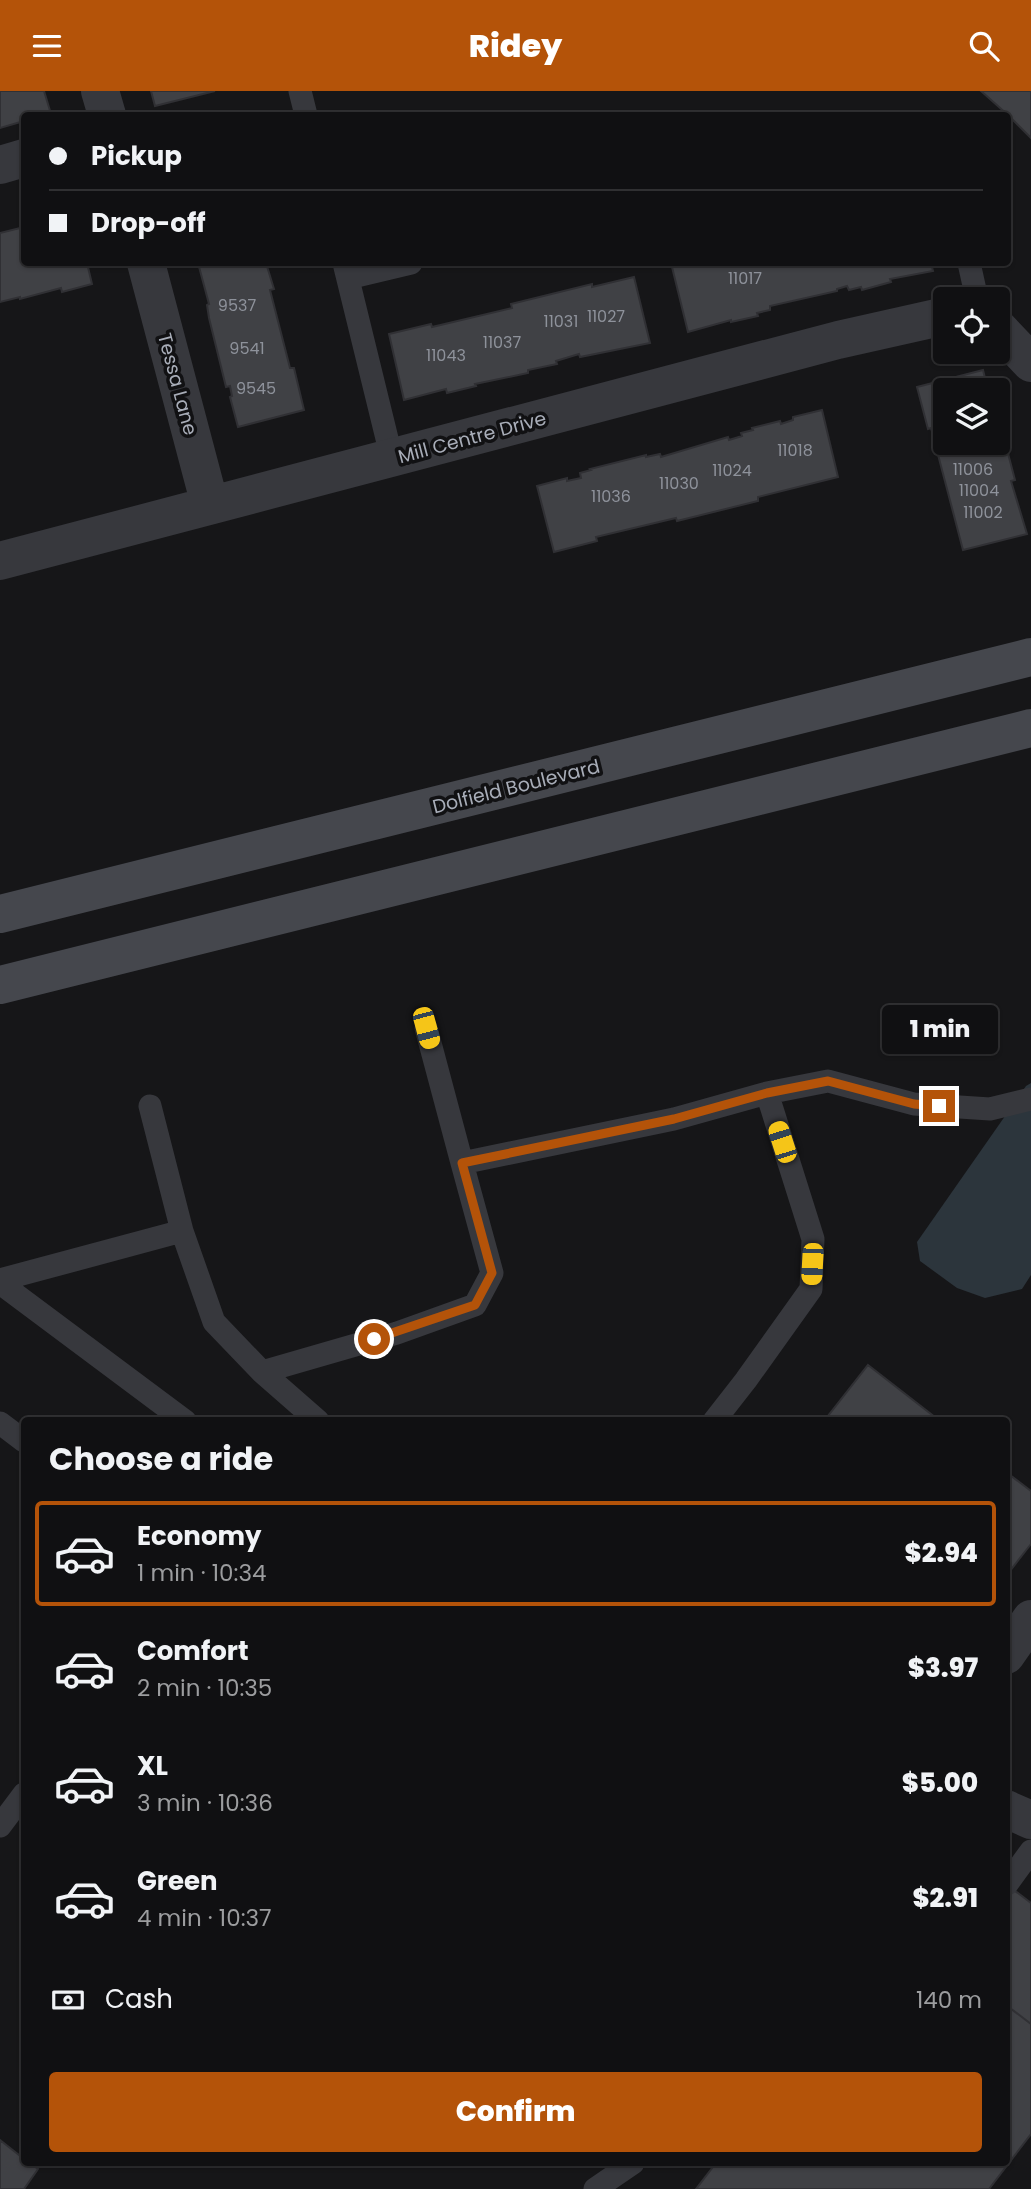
<!DOCTYPE html>
<html lang="en">
<head>
<meta charset="utf-8">
<style>
	:root { --surface:#101012; --page:#1e1e20; --text:#f1f3f6; --muted:#9c9d9f; --line:#303032; --accent:#b45309 }
	body { margin:0; font-family:Poppins,sans-serif; background:var(--page); color:var(--text); height:100vh; display:flex; flex-direction:column; font-size:26px; white-space:nowrap }
	* { box-sizing:border-box; margin:0 }
	p { font-size:23px; color:var(--muted) }
	.icon { flex:none; width:38px; height:38px; fill:none; stroke:currentColor; stroke-width:2; stroke-linecap:round; stroke-linejoin:round }
	.map { position:relative; flex:1; overflow:hidden }
	.side { position:absolute; left:21px; top:1326px; width:989px; height:749px; display:flex; flex-direction:column; background:var(--surface); border-radius:7px; box-shadow:0 2px 5px #0004,0 0 0 2px var(--line) }
	.side>* { flex:none }
	.banner { position:absolute; left:21px; top:21px; width:990px; height:154px; border-radius:7px; box-shadow:0 2px 5px #0004,0 0 0 2px var(--line); display:grid; align-content:center; height:154px; padding:0 28px; background:var(--surface) }
	.tools { position:absolute; left:933px; top:196px; display:grid; gap:14px }
	.tools a { display:grid; place-items:center; width:77px; height:77px; border-radius:7px; background:var(--surface); box-shadow:0 2px 5px #0004,0 0 0 2px var(--line); font-size:35px }
	.end { position:absolute; width:32px; height:32px; margin:-16px; border:9px solid #b45309; background:#fff; box-shadow:0 0 0 4px #fff }
	.from { border-radius:50% }
	.bubble { position:absolute; height:49px; border-radius:7px; background:var(--surface); box-shadow:0 2px 5px #0004,0 0 0 2px var(--line); font-size:23px; font-weight:800; line-height:49px; text-align:center }
	.car { position:absolute; width:21px; height:42px; margin:-21px -10px; border-radius:9px; box-shadow:0 0 5px 2px #0007; background:linear-gradient(#f5c518 24%,#345 0 40%,#f5c518 0 76%,#345 0 86%,#f5c518 0) }
	.banner b { display:flex; align-items:center; gap:24px; height:66px; font-size:26px }
	.banner b+b { border-top:2px solid var(--line) }
	.banner i { width:18px; height:18px; background:var(--text) }
	ul { padding:0; list-style:none }
	li { display:flex; align-items:center; gap:21px; height:105px; margin:0 14px 10px; padding:0 14px; border:4px solid transparent; border-radius:7px }
	li div { flex:1 }
	li b { display:block; font-size:26px }
	li em { font-style:normal; font-weight:800 }
	li.selected { border-color:var(--accent) }
	li>.icon { width:63px; height:63px; stroke-width:1.5 }
	h2 { padding:0 28px; font-size:32px; line-height:84px }
	.pay { display:flex; align-items:center; gap:18px; height:77px; padding:0 28px; font-size:26px }
	.pay p { margin-inline-start:auto }
	.button { display:flex; gap:14px; margin-top:auto; padding:14px 28px }
	.button a { flex:1; height:80px; border-radius:7px; background:var(--accent); color:#fff; font-size:28px; font-weight:800; line-height:80px; text-align:center }
	header { display:flex; justify-content:space-between; align-items:center; height:91px; padding:0 28px; background:var(--accent); color:#fff; font-size:32px; font-weight:800 }
	.map>svg:first-child { display:block }
</style>
</head>
<body>
<header><svg class="icon" aria-label="menu" viewBox="0 0 24 24"><path d="M4 6h16M4 12h16M4 18h16"/></svg>Ridey<svg class="icon" aria-label="search" viewBox="0 0 24 24"><circle cx="10" cy="10" r="6"/><path d="M15 15l6 6"/></svg></header>
<div class="map">
<svg width="1031" height="2098" viewBox="0 0 1031 2098">
	<rect width="100%" height="100%" fill="#161618"/>
	<path fill="#2c353c" d="M1031,992V1184L1022,1198L985,1207L957,1197L920,1170L917,1151L1026,995Z"/>
	<path fill="#404145" stroke="#303034" stroke-width="2" d="M0,0H44L51,23L24,24V30L0,37Z
		M151,0H215L155,15Z
		M981,0H1031V47L1008,24Z
		M24,136V172H87L92,193L62,201L61,197L20,208V206L0,211V142Z
		M198,172H266L274,198L270,199L290,277H294L304,319L238,336L230,306L232,305L230,295L226,296L209,227L207,214L209,213Z
		M691,172H931L933,180L890,188L891,191L862,199L861,196L849,199L847,195L837,198V200L770,215V219L757,222L758,225L731,231V229L688,241L672,176Z
		M634,186L650,252L580,266L579,263L556,270L557,273L528,279V282L475,293L476,295L447,302L446,298L404,309L389,243L431,233L432,236L512,217L511,213L592,193V196Z
		M983,279L988,299H945V352H998V330L1000,332L1015,389L1011,390L1027,443L963,459L931,337L928,338L917,296Z
		M822,319L838,386L758,406V410L677,430L676,427L596,446L597,450L554,461L537,395L567,387V390L581,387L580,382L591,379L590,378L646,364V366L660,363L661,366L728,346L729,349L742,345L741,342L753,339L752,337L780,330L781,333L793,329V326Z
		M868,1274L940,1330H824Z
		M1006,1381L1031,1400V1453L1006,1485Z
		M1006,1793L1031,1812V1933L1006,1914Z
		M1006,1914L1031,1933V2043L989,2098H696L716,2072H1006Z
		M0,2049L24,2068V2072H30L38,2078L24,2098H0Z"/>
	<g fill="none" stroke-linecap="round" stroke-linejoin="round">
		<path stroke="#37383d" stroke-width="23" d="M300,0L306,24
			M344,172L392,368
			M969,172L977,208
			M348,187L411,172
			M426,937L462,1072
			M150,1015L182,1140
			M0,1189L182,1140L214,1231L262,1281L397,1242L475,1214L492,1182L462,1072L674,1028L767,1002L828,990L914,1013L990,1018L1031,1008
			M0,1192L185,1330
			M262,1281L318,1330
			M714,1330L746,1289L811,1198L813,1148L767,1002
			M0,1332L24,1350
			M0,1735L24,1703
			M1007,1793L1031,1760
			M595,2098L633,2072"/>
		<path stroke="#37383d" stroke-width="38" d="M100,0L107,24
			M0,74L24,67
			M146,172L210,414
			M998,237L1031,272
			M0,470L838,249L945,225
			M1006,1564L1031,1528
			M1006,1718L1031,1729"/>
		<path stroke="#45474d" stroke-width="38" d="M0,823L1031,566
			M0,894L1031,637"/>
	</g>
	<g fill="none" stroke-linecap="round" stroke-linejoin="round">
		<path stroke="#b45309" stroke-width="9" d="M374,1248L475,1214L492,1182L462,1072L674,1028L767,1002L828,990L914,1013L939,1015"/>
	</g>
	<g text-anchor="middle" stroke-width="7" stroke-linejoin="round" paint-order="stroke">
		<g font-size="16" fill="#8e929b">
			<text x="745" y="193">11017</text>
			<text x="237" y="220">9537</text>
			<text x="606" y="231">11027</text>
			<text x="561" y="236">11031</text>
			<text x="502" y="257">11037</text>
			<text x="247" y="263">9541</text>
			<text x="446" y="270">11043</text>
			<text x="256" y="303">9545</text>
			<text x="795" y="365">11018</text>
			<text x="973" y="384">11006</text>
			<text x="732" y="385">11024</text>
			<text x="679" y="398">11030</text>
			<text x="979" y="405">11004</text>
			<text x="611" y="411">11036</text>
			<text x="983" y="427">11002</text>
		</g>
		<g font-size="19" fill="#a8adb8" stroke="#111113">
			<text transform="translate(178 293) rotate(75)" y="7">Tessa Lane</text>
			<text transform="translate(472 346) rotate(-15)" y="7">Mill Centre Drive</text>
			<text transform="translate(516 695) rotate(-14)" y="7">Dolfield Boulevard</text>
		</g>
	</g>
</svg>
<div class="tools">
<a><svg class="icon" aria-label="locate" viewBox="0 0 24 24"><circle cx="12" cy="12" r="6"/><path d="M12 2v4M12 18v4M2 12h4M18 12h4"/></svg></a>
<a><svg class="icon" aria-label="layers" viewBox="0 0 24 24"><path d="M12 4l9 5-9 5-9-5zM3 14l9 5 9-5"/></svg></a>
</div>
<i class="end from" style="left:374px;top:1248px"></i>
<i class="end" style="left:939px;top:1015px"></i>
<div class="bubble" style="left:882px;top:914px;width:116px">1 min</div>
<i class="car" style="left:426px;top:937px;rotate:165deg"></i>
<i class="car" style="left:782px;top:1051px;rotate:342deg"></i>
<i class="car" style="left:812px;top:1173px;rotate:183deg"></i>
<div class="banner">
<b><i class="from"></i>Pickup</b>
<b><i></i>Drop-off</b>
</div>
<section class="side">
<h2>Choose a ride</h2>
<ul>
<li class="selected"><svg class="icon" aria-label="car" viewBox="0 0 24 24"><path d="M5 17H2v-5l4-1 3-4h7l3 4 3 1v5h-3M9 17h6M6 11h13"/><circle cx="7" cy="17" r="2"/><circle cx="17" cy="17" r="2"/></svg><div><b>Economy</b><p>1 min · 10:34</p></div><em>$2.94</em></li>
<li><svg class="icon" aria-label="car" viewBox="0 0 24 24"><path d="M5 17H2v-5l4-1 3-4h7l3 4 3 1v5h-3M9 17h6M6 11h13"/><circle cx="7" cy="17" r="2"/><circle cx="17" cy="17" r="2"/></svg><div><b>Comfort</b><p>2 min · 10:35</p></div><em>$3.97</em></li>
<li><svg class="icon" aria-label="car" viewBox="0 0 24 24"><path d="M5 17H2v-5l4-1 3-4h7l3 4 3 1v5h-3M9 17h6M6 11h13"/><circle cx="7" cy="17" r="2"/><circle cx="17" cy="17" r="2"/></svg><div><b>XL</b><p>3 min · 10:36</p></div><em>$5.00</em></li>
<li><svg class="icon" aria-label="car" viewBox="0 0 24 24"><path d="M5 17H2v-5l4-1 3-4h7l3 4 3 1v5h-3M9 17h6M6 11h13"/><circle cx="7" cy="17" r="2"/><circle cx="17" cy="17" r="2"/></svg><div><b>Green</b><p>4 min · 10:37</p></div><em>$2.91</em></li>
</ul>
<div class="pay"><svg class="icon" aria-label="cash" viewBox="0 0 24 24"><path d="M3 7h18v10H3z"/><circle cx="12" cy="12" r="2"/></svg>Cash<p>140 m</p></div>
<div class="button"><a>Confirm</a></div>
</section>
</div>
</body>
</html>
